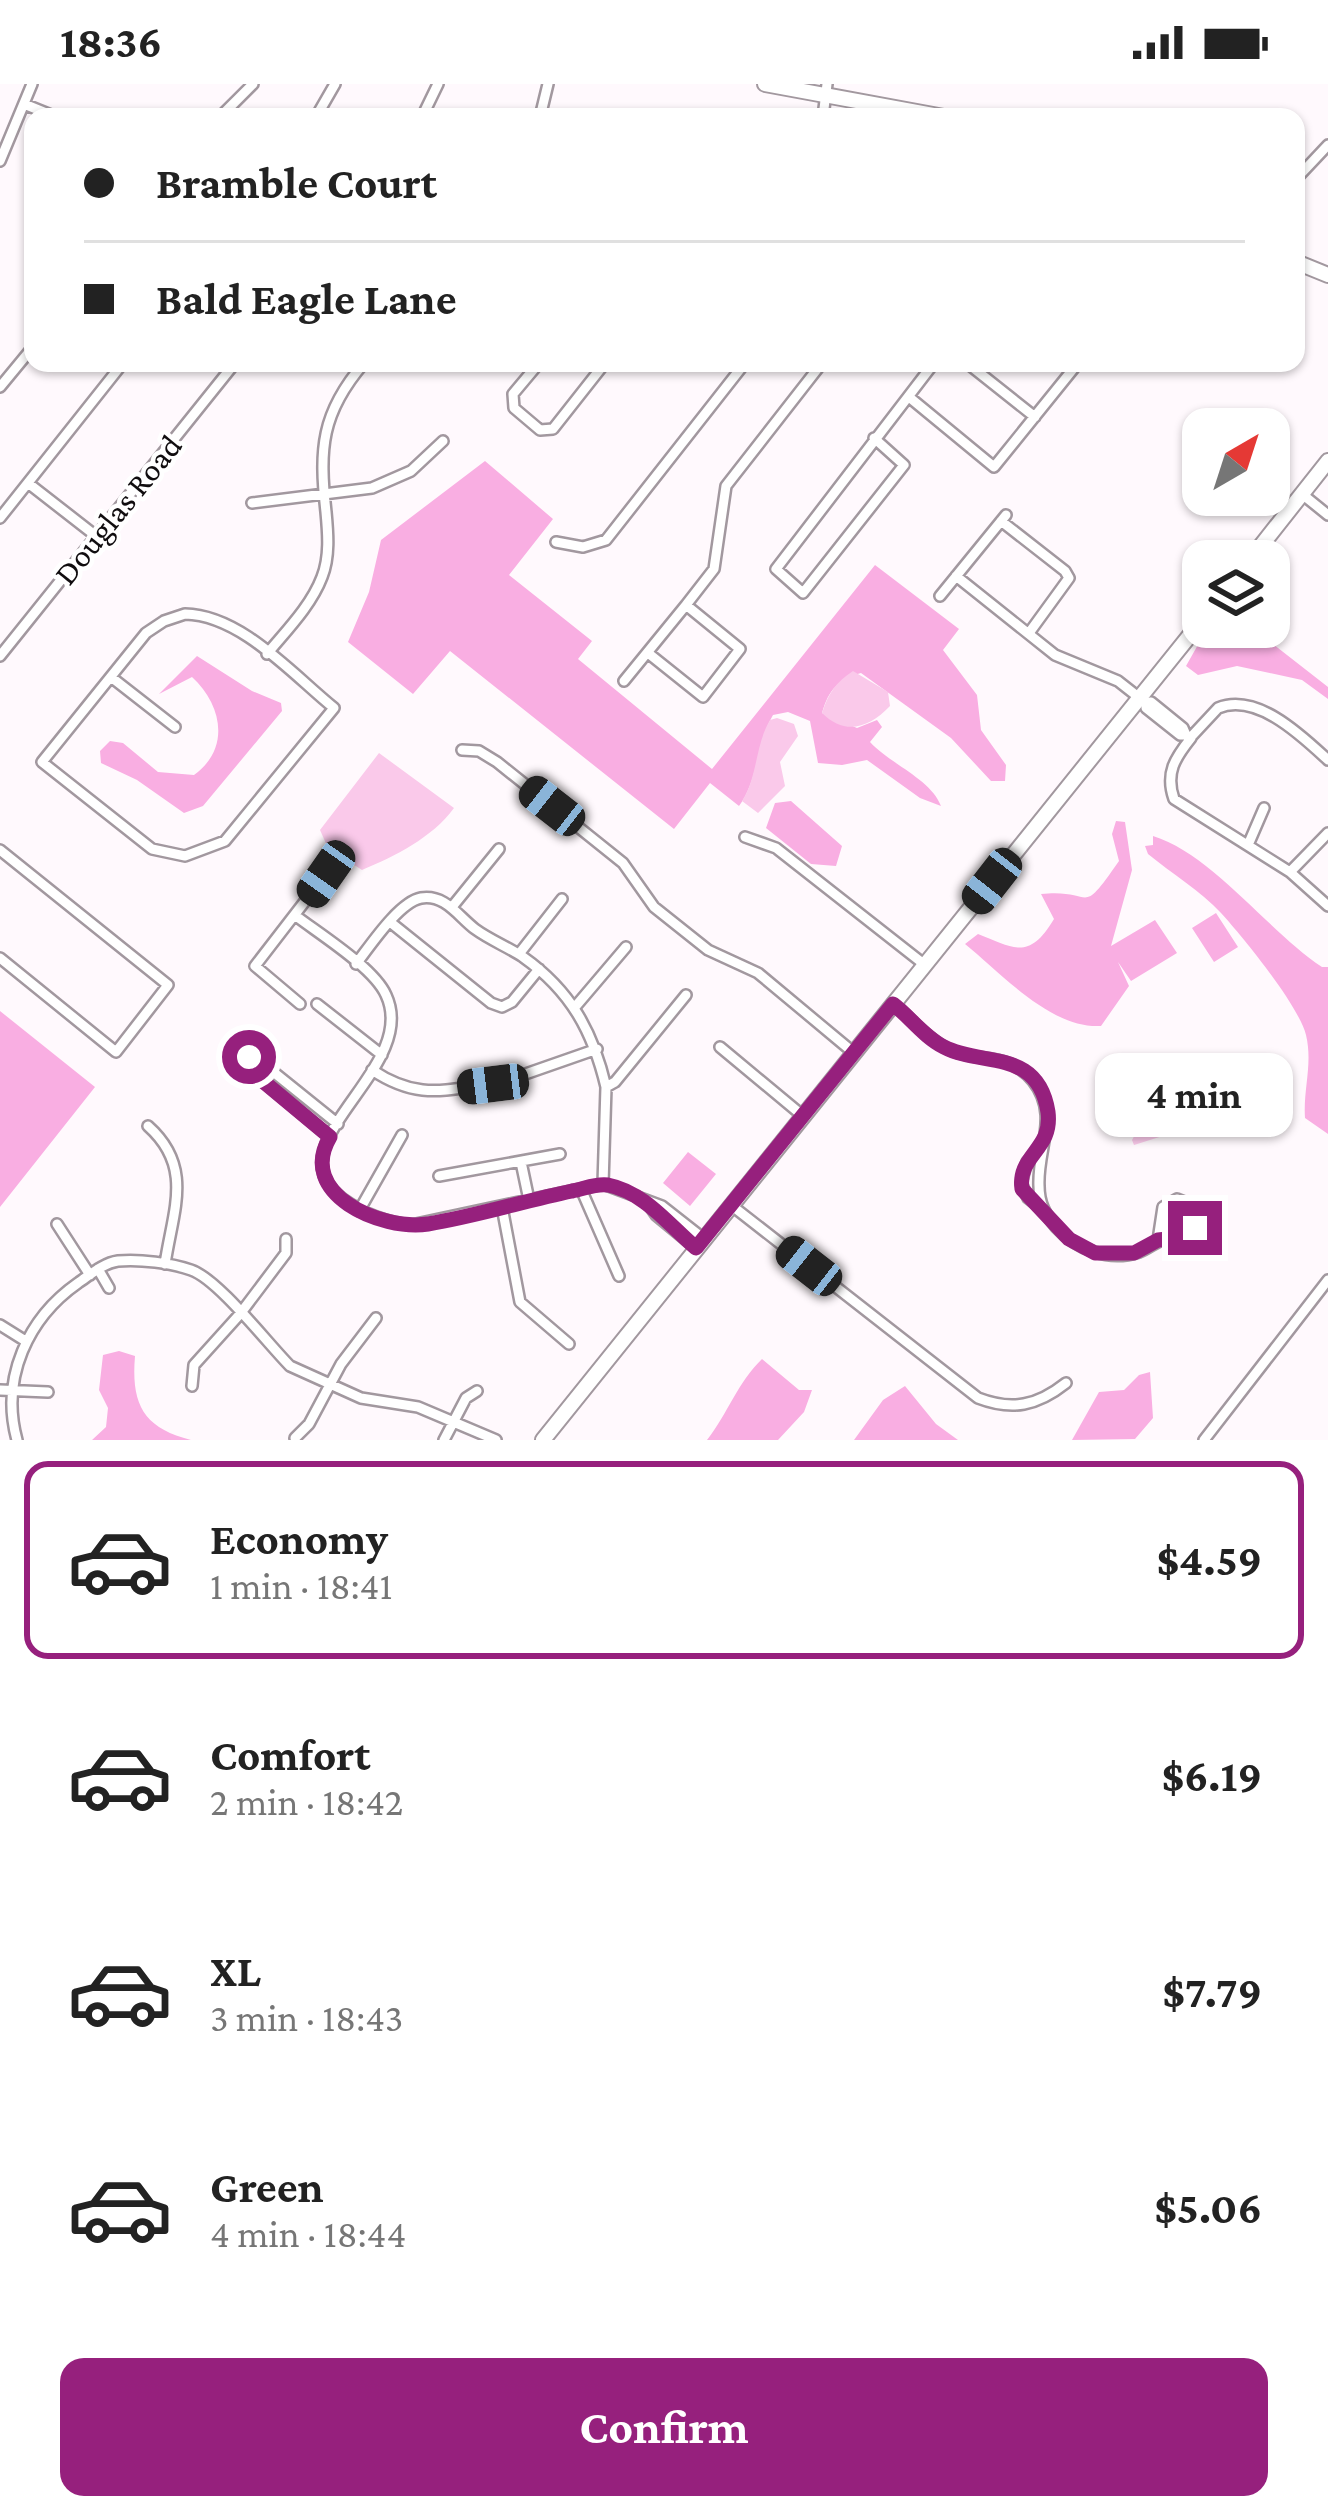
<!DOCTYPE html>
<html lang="en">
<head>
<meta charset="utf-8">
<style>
	:root { --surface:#fff; --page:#f6f6f6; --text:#222; --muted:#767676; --line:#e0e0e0; --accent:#96207d }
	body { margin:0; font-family:"Crimson Pro",serif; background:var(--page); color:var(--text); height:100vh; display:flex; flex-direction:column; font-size:45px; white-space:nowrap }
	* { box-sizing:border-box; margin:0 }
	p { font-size:39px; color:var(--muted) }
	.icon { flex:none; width:66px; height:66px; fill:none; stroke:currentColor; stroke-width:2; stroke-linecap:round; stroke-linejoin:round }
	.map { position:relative; height:1356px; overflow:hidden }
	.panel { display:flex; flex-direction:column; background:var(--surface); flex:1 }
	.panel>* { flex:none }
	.banner { position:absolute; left:24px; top:24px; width:1281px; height:264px; border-radius:24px; box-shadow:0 3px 9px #0004; display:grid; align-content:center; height:264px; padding:0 60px; background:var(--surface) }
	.needle { width:78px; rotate:39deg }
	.fabs { position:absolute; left:1182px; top:324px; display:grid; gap:24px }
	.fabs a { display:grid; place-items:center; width:108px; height:108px; border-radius:24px; background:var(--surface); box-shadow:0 3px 9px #0004; font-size:60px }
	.end { position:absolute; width:54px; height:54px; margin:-27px; border:15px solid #96207d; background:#fff; box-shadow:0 0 0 6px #fff }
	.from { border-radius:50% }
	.bubble { position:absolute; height:84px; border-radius:24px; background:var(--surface); box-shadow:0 3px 9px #0004; font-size:39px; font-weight:700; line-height:84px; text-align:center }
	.car { position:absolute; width:36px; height:72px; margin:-36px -18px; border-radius:15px; box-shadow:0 0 9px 3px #0007; background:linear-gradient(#222 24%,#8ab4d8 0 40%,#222 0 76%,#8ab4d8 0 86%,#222 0) }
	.banner b { display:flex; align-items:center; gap:42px; height:114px; font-size:45px }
	.banner b+b { border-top:3px solid var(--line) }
	.banner i { width:30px; height:30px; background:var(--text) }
	ul { padding:21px 0 0; list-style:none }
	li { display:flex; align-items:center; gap:36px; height:198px; margin:0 24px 18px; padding:0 36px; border:6px solid transparent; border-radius:24px }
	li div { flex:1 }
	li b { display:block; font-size:45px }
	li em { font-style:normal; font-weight:700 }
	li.on { border-color:var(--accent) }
	li>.icon { width:108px; height:108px; stroke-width:1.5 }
	.button { display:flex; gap:24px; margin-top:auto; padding:24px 60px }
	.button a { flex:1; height:138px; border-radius:24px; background:var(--accent); color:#fff; font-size:48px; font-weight:700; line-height:138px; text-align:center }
	.status { display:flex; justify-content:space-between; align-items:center; height:84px; padding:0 60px; background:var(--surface); direction:ltr }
	.status svg { height:33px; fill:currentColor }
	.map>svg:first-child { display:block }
</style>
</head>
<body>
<div class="status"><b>18:36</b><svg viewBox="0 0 49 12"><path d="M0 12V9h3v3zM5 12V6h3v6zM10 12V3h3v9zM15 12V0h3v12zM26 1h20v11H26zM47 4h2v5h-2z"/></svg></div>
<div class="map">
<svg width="1328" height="1356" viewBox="0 0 1328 1356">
	<rect width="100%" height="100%" fill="#fff9fd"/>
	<path fill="#f9aee2" d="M485,377L553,435L509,491L592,557L578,575L712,685L875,481L959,545L943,566L977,611L981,646L1006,681L1005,697H991L951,654L861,589C838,596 829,605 822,629L857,644L877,636L882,643L870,658C890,680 931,695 941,722L920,714L867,676L842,681L818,679L810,637L788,628L773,631C756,660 759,695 739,722L710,699L674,745L450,567L413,610L348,558L369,508L381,456Z
		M1208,543H1251L1328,603V615L1302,596L1237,582L1198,591L1186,582Z
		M197,572L252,607L281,619L282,627L203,722L184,729L137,696L101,679L100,667L110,657L123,659L158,688L194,691C231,664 222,621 192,593L159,610Z
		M791,717L842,762L836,782L811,780L766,744L775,719Z
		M1116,737L1125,738L1132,786L1111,862L1155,836L1177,869L1131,897L1118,878L1129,902L1101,942C1051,945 1002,890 965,860L978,850C1014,864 1029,877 1054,835L1041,810C1096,804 1078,836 1119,777L1112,750Z
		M1153,752C1212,770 1270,849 1322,883H1328V1050L1305,1034C1303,1005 1313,980 1306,951C1299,922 1243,853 1221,829C1201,807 1171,789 1148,770L1145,762L1153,761Z
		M1216,829L1238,863L1214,878L1192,844Z
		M0,927L95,1003L0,1123Z
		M688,1068L716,1090L690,1122L663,1099Z
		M119,1267L135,1272C131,1320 143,1344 191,1356H92L106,1343L108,1324L99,1306L103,1271Z
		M762,1275L799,1306H812L804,1328L778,1356H707C728,1329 738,1298 762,1275Z
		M1150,1288L1153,1334L1135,1355L1072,1356L1099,1308L1124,1306L1139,1291Z
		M905,1302L936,1340L958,1356H854L883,1316Z"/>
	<path fill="#fac9ea" d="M853,587L888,608L890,622C869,644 845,652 822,629C828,610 836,598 853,587Z
		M777,634L794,640L798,652L780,678L785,702L758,729L742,717C758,692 755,661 770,636Z
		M379,669L454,724C432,754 395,772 362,786L328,764L320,746Z
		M1127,1012L1170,1045L1169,1050L1134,1061L1132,1056L1136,1049Z"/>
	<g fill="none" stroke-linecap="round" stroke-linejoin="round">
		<defs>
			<path id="street" d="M24,20L56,33
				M220,33L253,0
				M316,33L335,0
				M422,33L438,0
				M540,33L548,0
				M823,33L827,0
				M0,77L32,0
				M1296,95L1328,61
				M539,279L513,310L514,324L540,346L553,345L605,279
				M967,279L1035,333
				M0,303L33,263
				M909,313L994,383L1078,279
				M874,354L904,381L803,509L776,485L934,279
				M28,399L96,452
				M1302,410L1328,431
				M252,419L372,404L411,387L443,357
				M0,434L123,279
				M1001,437L1065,487L1069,494L1029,549
				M556,458L583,463L606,456L745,279
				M956,492L1055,571L1118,597L1146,619V624L1180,651H1186
				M940,512L1006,431
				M686,521L714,485L726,402L822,279
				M185,530C241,531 292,590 334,624L225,757L185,772L152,765L42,678L146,549L164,537Z
				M267,570C286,547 311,522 322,493C330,473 328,449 326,428C319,365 321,329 364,279
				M0,572L235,279
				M111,593L175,643
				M624,597L686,521L740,565L703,613L648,569
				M1146,619L1151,618L1183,644L1186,651
				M1190,654L1218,624C1257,608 1302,652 1328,676
				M1191,654C1175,674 1165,689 1174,715L1290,788L1328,822
				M462,666L479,667L497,678L623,779L654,823L708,866L758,889L854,969
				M745,753L776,764L925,881
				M1248,761L1264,724
				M0,766L168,901L116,968L0,874
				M1290,788L1328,749
				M452,823L499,765
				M296,832C321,851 374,884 386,911C421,986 268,1059 343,1115C364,1130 385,1138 411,1141L603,1100L662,1122L704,1155
				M390,838L491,919L502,923L512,918L539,885
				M519,870L562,815
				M356,880C370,862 399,818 421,814C445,810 458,832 475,845C490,856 508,863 523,873C571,907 593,948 606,1003
				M300,920L255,882L326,790
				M317,920L382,971
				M894,920C912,935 928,956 950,966C980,979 1010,968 1033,997C1060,1031 1037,1065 1039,1102C1039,1119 1045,1130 1056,1143C1077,1166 1109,1178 1139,1168C1148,1165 1155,1158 1163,1156C1172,1154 1180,1154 1189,1150L1198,1136L1192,1121L1177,1115L1163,1123L1158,1156
				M575,923L626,863
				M720,963L803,1032
				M372,986C417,1016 443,1006 493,1000
				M511,995L597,965
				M148,1042C194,1083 173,1126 165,1180
				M330,1053L247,984L249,973L256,974L338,1040
				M1039,1067L1027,1078L1021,1099L1028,1114L1041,1124
				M521,1078L529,1116
				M439,1092L560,1070
				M603,1100L606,1003L615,998L686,911
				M581,1105L619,1192
				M647,1118L656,1131L696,1164
				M731,1121L978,1314C1012,1327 1037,1322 1066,1299
				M502,1123L520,1218L569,1260
				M359,1127L402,1051
				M57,1140L90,1191
				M98,1185L109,1204
				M0,1241L24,1256
				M192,1302L194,1281L240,1230L286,1169V1155
				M0,1306L48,1308
				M295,1354L309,1340L341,1280L376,1234
				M17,1356C0,1294 28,1234 78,1199C90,1191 103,1179 118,1177C140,1175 171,1179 191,1186C218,1195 268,1260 290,1282L361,1314L418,1323L496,1356
				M444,1356L466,1314L477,1307
				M1204,1356L1328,1196"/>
			<path id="primary" d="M765,0L944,33
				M1296,178L1328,191
				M1249,477L1328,377
				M543,1356L1203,535"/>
		</defs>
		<use href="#street" stroke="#a2989f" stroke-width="14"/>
		<use href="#primary" stroke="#a2989f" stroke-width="18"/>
		<use href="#street" stroke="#fff" stroke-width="9"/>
		<use href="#primary" stroke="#fff" stroke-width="14"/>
	</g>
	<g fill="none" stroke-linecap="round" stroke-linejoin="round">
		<path stroke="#96207d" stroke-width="15" d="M249,973L247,984L330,1053C296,1110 381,1147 428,1140C477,1132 524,1117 572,1107C584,1105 596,1099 608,1101C644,1108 669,1141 696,1164L893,920C910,933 924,953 944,963C982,983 1038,964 1048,1028C1053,1066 1017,1071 1022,1105L1069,1155L1095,1169H1134L1158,1156L1186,1153L1195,1144"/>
	</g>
	<g text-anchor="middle" stroke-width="9" stroke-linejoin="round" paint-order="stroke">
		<g font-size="33" fill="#100d0f" stroke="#fff">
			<text transform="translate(117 425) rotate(-51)" y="12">Douglas Road</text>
		</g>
	</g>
</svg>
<div class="fabs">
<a><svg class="needle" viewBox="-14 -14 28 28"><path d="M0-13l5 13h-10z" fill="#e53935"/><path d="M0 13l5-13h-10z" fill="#767676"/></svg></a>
<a><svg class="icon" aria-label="layers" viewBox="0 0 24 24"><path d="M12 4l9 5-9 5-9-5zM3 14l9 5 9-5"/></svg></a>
</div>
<i class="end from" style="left:249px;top:973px"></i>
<i class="end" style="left:1195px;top:1144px"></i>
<div class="bubble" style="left:1095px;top:969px;width:198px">4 min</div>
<i class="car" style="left:552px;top:722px;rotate:308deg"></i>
<i class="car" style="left:326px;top:790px;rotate:215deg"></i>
<i class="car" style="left:992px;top:797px;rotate:218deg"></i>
<i class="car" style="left:493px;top:1000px;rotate:263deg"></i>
<i class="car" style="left:809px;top:1182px;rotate:308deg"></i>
<div class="banner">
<b><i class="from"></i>Bramble Court</b>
<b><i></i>Bald Eagle Lane</b>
</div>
</div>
<section class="panel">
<ul>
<li class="on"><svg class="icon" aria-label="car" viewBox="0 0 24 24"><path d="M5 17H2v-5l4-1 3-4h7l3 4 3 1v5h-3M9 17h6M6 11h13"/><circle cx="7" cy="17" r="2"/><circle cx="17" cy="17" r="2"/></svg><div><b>Economy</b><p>1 min · 18:41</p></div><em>$4.59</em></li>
<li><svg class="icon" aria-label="car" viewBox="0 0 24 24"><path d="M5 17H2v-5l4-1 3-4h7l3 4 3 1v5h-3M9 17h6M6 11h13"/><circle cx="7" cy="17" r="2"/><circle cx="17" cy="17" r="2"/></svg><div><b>Comfort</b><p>2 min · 18:42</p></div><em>$6.19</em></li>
<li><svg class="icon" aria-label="car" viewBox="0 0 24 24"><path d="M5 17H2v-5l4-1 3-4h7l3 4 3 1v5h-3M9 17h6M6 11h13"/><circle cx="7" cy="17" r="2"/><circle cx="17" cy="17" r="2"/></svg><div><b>XL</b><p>3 min · 18:43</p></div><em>$7.79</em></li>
<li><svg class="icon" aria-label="car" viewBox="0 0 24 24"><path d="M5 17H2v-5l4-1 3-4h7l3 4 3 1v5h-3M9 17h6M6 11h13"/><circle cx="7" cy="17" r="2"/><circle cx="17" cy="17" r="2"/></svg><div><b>Green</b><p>4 min · 18:44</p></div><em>$5.06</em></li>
</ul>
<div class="button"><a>Confirm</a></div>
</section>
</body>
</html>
